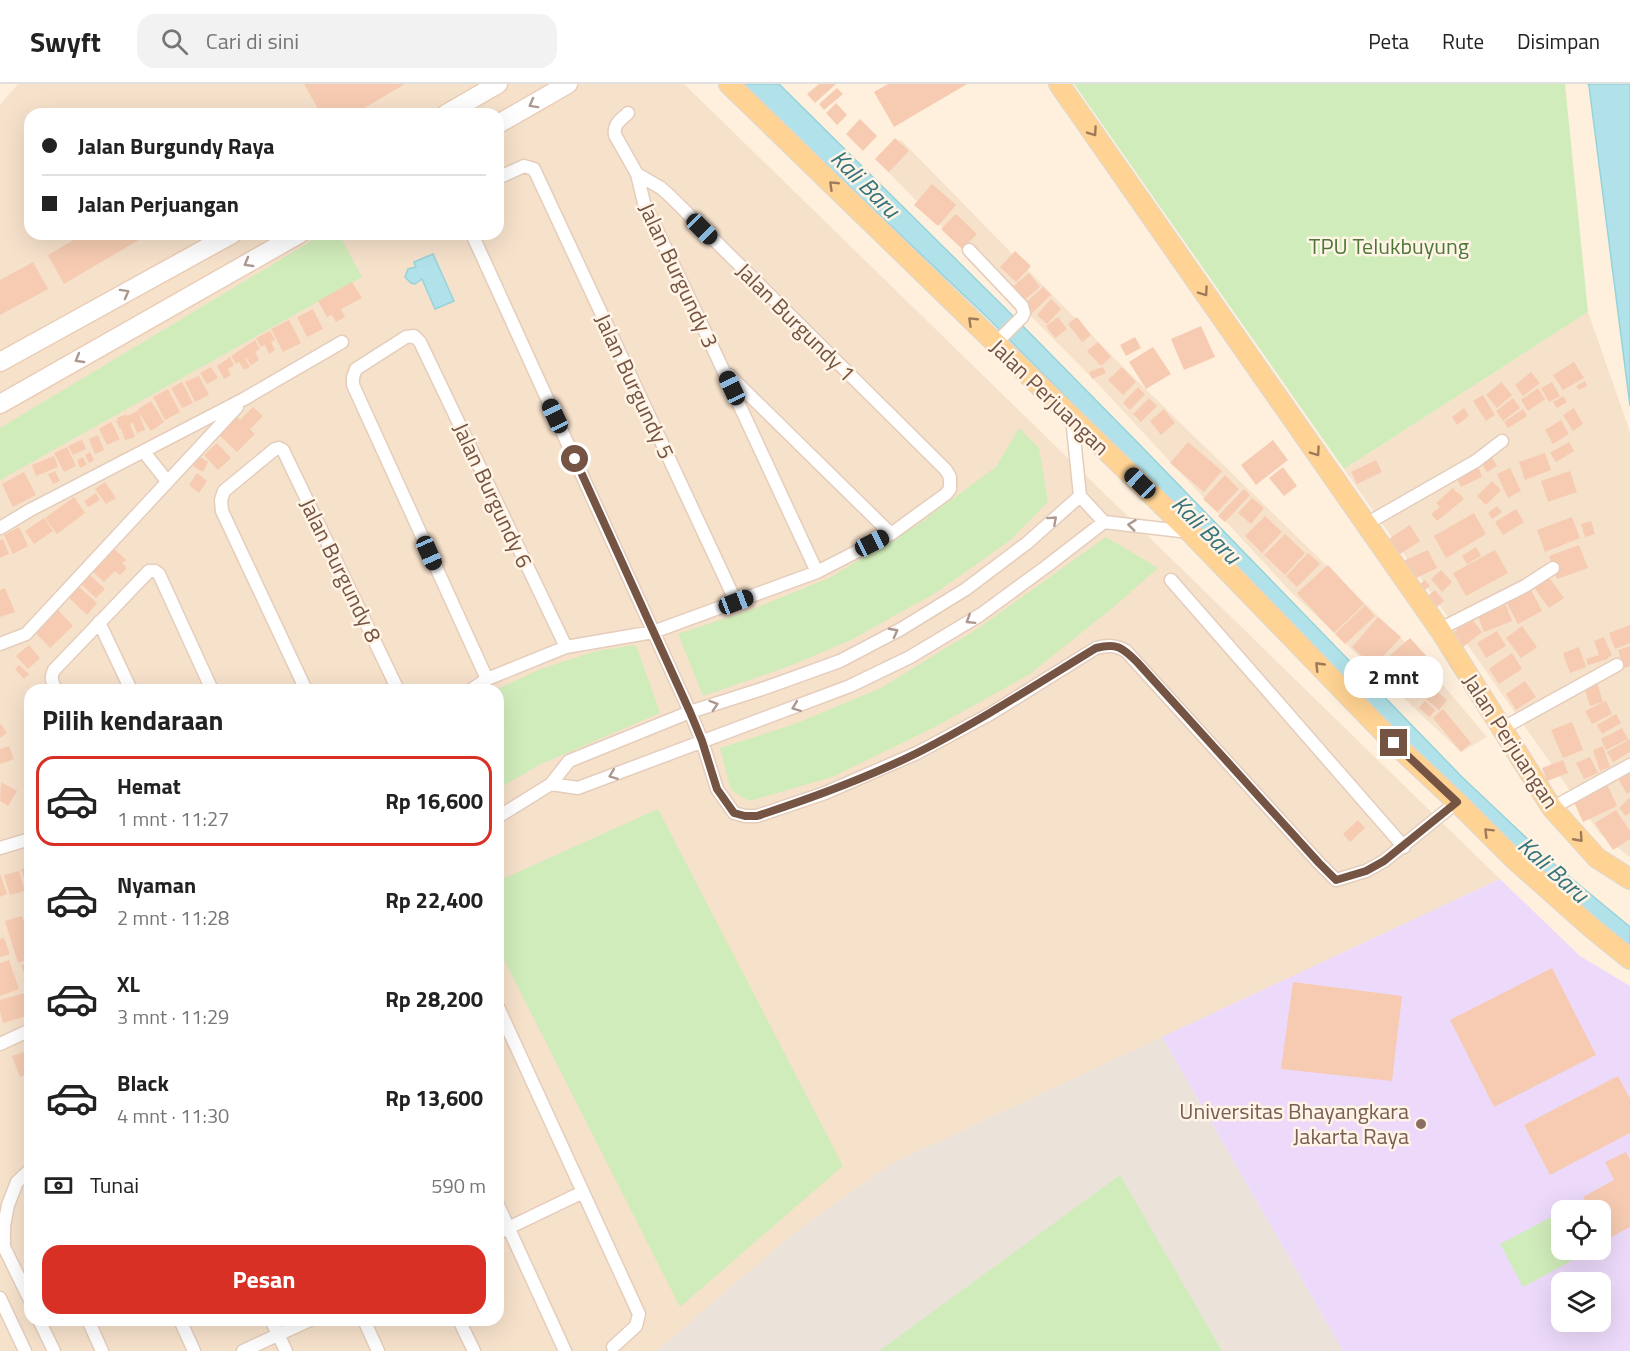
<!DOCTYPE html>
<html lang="id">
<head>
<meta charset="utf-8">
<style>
	:root { --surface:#fff; --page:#f2f2f2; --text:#222; --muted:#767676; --line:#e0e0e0; --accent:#d93025 }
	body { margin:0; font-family:"Titillium Web",sans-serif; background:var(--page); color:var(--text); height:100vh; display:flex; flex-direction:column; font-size:22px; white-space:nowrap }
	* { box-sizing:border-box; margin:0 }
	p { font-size:20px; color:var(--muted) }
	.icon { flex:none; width:33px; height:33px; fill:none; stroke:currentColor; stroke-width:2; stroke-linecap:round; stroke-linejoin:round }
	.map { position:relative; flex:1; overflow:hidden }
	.side { position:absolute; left:24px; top:600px; width:480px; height:642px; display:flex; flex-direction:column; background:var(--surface); border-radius:18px; box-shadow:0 6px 24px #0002 }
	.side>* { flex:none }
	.guide { position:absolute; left:24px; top:24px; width:480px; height:132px; border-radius:18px; box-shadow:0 6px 24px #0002; display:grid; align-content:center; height:132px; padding:0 18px; background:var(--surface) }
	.fabs { position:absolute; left:1551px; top:1116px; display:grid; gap:12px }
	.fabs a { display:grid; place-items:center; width:60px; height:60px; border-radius:12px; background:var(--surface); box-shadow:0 6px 24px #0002; font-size:30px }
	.end { position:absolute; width:27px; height:27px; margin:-14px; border:8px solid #755444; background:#fff; box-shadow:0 0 0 3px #fff }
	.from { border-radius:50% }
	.bubble { position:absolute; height:42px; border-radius:18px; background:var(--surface); box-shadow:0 6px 24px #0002; font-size:20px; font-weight:700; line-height:42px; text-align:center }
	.car { position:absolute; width:18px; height:36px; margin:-18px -9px; border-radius:8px; box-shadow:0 0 4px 2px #0007; background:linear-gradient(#222 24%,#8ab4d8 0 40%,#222 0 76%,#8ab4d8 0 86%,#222 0) }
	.guide b { display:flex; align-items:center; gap:21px; height:57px; font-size:22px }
	.guide b+b { border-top:2px solid var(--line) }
	.guide i { width:15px; height:15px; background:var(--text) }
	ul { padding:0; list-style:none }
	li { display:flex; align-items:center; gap:18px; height:90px; margin:0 12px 9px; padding:0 6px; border:3px solid transparent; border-radius:18px }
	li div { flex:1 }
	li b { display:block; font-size:22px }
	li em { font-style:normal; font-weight:700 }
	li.active { border-color:var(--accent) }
	li>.icon { width:54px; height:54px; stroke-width:1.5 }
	h2 { padding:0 18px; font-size:27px; line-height:72px }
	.pay { display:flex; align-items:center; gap:15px; height:66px; padding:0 18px; font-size:22px }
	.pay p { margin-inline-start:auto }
	.primary-button { display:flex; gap:12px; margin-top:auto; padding:12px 18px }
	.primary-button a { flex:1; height:69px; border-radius:18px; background:var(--accent); color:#fff; font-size:24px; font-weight:700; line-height:69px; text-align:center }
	header { display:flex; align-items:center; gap:36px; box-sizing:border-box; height:84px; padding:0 30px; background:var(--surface); border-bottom:2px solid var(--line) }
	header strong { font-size:28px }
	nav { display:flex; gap:33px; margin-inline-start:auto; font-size:21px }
	.search { width:420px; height:54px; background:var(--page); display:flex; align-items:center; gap:15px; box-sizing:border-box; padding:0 21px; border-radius:18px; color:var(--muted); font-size:22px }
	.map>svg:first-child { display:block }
</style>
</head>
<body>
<header>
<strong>Swyft</strong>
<div class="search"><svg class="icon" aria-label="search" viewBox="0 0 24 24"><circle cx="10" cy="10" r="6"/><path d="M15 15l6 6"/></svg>Cari di sini</div>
<nav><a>Peta</a><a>Rute</a><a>Disimpan</a></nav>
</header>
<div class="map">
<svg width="1630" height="1267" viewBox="0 0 1630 1267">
	<rect width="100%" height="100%" fill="#fef0dd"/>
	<path fill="#f6e1cb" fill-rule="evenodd" d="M18,0H684L1500,795L891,1080L790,1152L657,1267H0V21ZM30,30H498V150H30ZM30,606H498V1236H30Z
		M901,56L1119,279L1415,568L1487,653L1461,668L1294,511L1100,302L875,75Z
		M1588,228L1630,348V773L1601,751L1344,385Z"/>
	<path fill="#ebe2da" d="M1162,953L1343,1267H657L790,1152L891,1080Z"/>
	<path fill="#eddafa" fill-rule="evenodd" d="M1500,795L1580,872L1630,902V1267H1343L1162,953ZM1562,1126H1600V1166H1562ZM1562,1198H1600V1238H1562Z"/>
	<path fill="#d1ecbb" d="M1074,0H1565L1588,228L1344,385Z
		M323,150H339L362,193L0,396V344Z
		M1019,344L1039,364L1048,418L1009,457L937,508L851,556L787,583L703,612L678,550L753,525L829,494L920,439L996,383Z
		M1106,453L1158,484L1116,521L1030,590L933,644L832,693L749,717L731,706L720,664L792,641L881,604L977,545Z
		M636,561L660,629L539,681L498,705V606H495L541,585L596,567Z
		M658,725L843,1082L680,1223L498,864V797Z
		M1120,1091L1222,1267H879Z
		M1561,1128L1562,1166H1584L1586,1169L1523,1203L1500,1160Z"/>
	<path fill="#b1e2e9" stroke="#96d3db" stroke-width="1.5" d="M742,0H779L1006,225L1141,362L1462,693L1553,779L1630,843V868L1452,706L1218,466L990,236Z
		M1588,0H1630V322L1589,2Z
		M433,170L454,217L435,225L422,195L415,200L411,199L405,193L408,185L416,183L414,178Z"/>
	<path fill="#f6cbb2" d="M304,0H405L354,30H321Z
		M819,0H836L815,19L807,10Z
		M888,0H967L894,43L874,8Z
		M837,4L843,10L824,26L819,20Z
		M836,19L847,31L837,41L826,29Z
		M860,35L877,52L863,67L846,50Z
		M895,54L909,67L889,88L875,75Z
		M932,100L956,121L938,142L914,121Z
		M956,130L977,150L962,165L941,145Z
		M84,150H149L64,200L48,171Z
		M1015,167L1031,182L1016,198L1000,183Z
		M33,178L48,205L0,231V196Z
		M1029,189L1040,203L1022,218L1011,204Z
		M352,198L362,214L341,225L345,233L336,238L332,231L327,233L318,217Z
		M1043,203L1051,211L1030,231L1022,222Z
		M1051,215L1061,225L1047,240L1037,231Z
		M313,225L323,245L307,253L297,233Z
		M1058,233L1067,245L1055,254L1046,242Z
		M1077,233L1091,251L1082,258L1068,240Z
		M289,236L301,259L283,268L271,245Z
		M1201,242L1215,273L1184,286L1171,255Z
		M270,247L275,256L271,258L275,266L269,270L265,261L261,263L256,254Z
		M1135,253L1141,264L1126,272L1120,261Z
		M255,256L260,265L255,268L259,276L251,281L246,273L245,274L250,283L244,286L239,278L236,280L231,272Z
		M1098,258L1111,273L1101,282L1087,267Z
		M1153,263L1171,290L1146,305L1129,278Z
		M230,273L234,281L228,285L231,291L224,295L217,282Z
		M1574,278L1584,294L1563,306L1553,291Z
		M211,283L218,294L207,300L200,289Z
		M1103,283L1106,289L1092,295L1089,288Z
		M1122,283L1136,298L1123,311L1108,296Z
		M1531,288L1540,299L1523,312L1515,301Z
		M199,292L209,311L195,318L185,298Z
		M1585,297L1587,302L1579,306L1576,302Z
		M182,298L193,319L182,324L171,304Z
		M1501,298L1512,311L1497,324L1486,311Z
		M1552,298L1560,312L1549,318L1541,304Z
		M1138,303L1145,310L1130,326L1123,319Z
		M1538,304L1545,315L1528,327L1521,316Z
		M168,305L180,328L165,336L153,313Z
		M1483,311L1495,331L1486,337L1473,317Z
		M1563,312L1567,318L1557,324L1553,318Z
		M1149,314L1157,322L1141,338L1133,330Z
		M1513,314L1520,324L1503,337L1496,327Z
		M151,317L164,338L151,347L137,326Z
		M253,323L263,332L250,345L255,350L237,368L216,348L234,330L240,336Z
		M1464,324L1469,332L1457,341L1452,333Z
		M1574,324L1583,340L1573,347L1563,331Z
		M1164,325L1175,339L1161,351L1150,337Z
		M1523,325L1527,332L1508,344L1504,338Z
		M138,327L145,346L137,349L133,339L130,340L135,353L125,356L121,344L120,345L116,337L118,336L117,334L127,330V332Z
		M1561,336L1569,350L1553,360L1545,346Z
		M111,338L120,355L107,361L99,345Z
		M98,351L104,366L95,370L89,355Z
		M82,356L86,365L73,371L68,362Z
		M1273,356L1288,376L1256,401L1241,381Z
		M1188,358L1222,387L1204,408L1170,379Z
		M1569,358L1574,367L1556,378L1550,369Z
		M217,359L231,374L218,386L204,371Z
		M67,363L76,382L64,388L54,369Z
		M90,368L94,376L89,379L85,371Z
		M1545,369L1551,386L1525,396L1519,378Z
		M54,372L58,383L36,392L32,381Z
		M199,372L208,378L203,388L193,382Z
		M1491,372L1497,382L1487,388L1481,378Z
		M83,373L87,381L80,384L77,376Z
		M1376,376L1382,388L1357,400L1351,388Z
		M1478,382L1482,393L1461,403L1456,393Z
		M1283,383L1297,402L1284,412L1269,394Z
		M1510,384L1521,407L1508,414L1497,390Z
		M55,387L60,397L53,400L48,390Z
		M1570,387L1577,408L1548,418L1541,397Z
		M24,388L36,411L13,423L2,400Z
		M197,389L207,397L199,409L189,401Z
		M1225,391L1239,405L1217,428L1203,415Z
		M1492,397L1501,406L1486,421L1477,412Z
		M105,398L116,414L106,420L95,405Z
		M1453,404L1457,409L1458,408L1464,415L1437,437L1431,430L1440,423L1436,419Z
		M1244,405L1250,411L1225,438L1218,432Z
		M96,409L100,416L88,423L84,417Z
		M74,413L85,429L57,450L45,434Z
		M1252,414L1264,424L1251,440L1238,429Z
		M1497,422L1502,428L1492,435L1488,429Z
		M1516,425L1524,438L1503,451L1495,438Z
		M1474,429L1486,450L1446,474L1434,452Z
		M1265,432L1282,448L1262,469L1245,452Z
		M1572,433L1580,454L1545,468L1537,446Z
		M44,434L53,447L34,460L25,447Z
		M1591,437L1595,450L1585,453L1581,440Z
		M1410,441L1420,457L1391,476L1381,460Z
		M19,443L28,462L13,470L4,451Z
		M1285,450L1305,469L1285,491L1264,471Z
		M3,455L9,470L0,474V456Z
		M1579,461L1588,484L1557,495L1549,472Z
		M112,463L126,476L122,479L127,484L120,491L115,487L104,498L90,485Z
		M1476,463L1481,472L1467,480L1462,472Z
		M1428,466L1437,484L1410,497L1401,478Z
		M1495,466L1508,489L1466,512L1453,489Z
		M1308,469L1320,480L1297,503L1286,492Z
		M1328,481L1364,520L1334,549L1297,509Z
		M1441,486L1452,498L1442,508L1431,495Z
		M88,489L105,505L96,514L79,498Z
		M1548,492L1564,514L1549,524L1533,502Z
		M1425,496L1430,502L1420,510L1415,504Z
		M78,502L97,519L87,531L68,513Z
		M1529,502L1542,527L1518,540L1505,516Z
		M5,504L15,528L0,533V506Z
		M1435,506L1444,517L1431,528L1423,516Z
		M1365,521L1375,532L1345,560L1335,550Z
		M1506,521L1512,537L1484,548L1478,532Z
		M57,525L73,542L50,564L34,547Z
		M1378,533L1401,553L1373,583L1352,563Z
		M1471,534L1482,548L1462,564L1451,550Z
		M1630,541V559L1615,565L1609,549Z
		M1522,542L1537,563L1521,574L1506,554Z
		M1497,547L1506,562L1486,574L1477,559Z
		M1604,553L1612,572L1608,573V575L1588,581L1586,575L1599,571L1594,557Z
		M1410,554L1440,587L1409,614L1379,581Z
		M29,561L40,574L28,585L16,572Z
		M1630,562V582L1624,584L1618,566Z
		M1579,563L1586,583L1570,589L1563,569Z
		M1512,569L1522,585L1499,600L1489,585Z
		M19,581L29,590L24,595L15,585Z
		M1525,597L1536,613L1516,626L1506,610Z
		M1597,599L1603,618L1590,622L1584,603Z
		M1434,605L1447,616L1439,626L1426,615Z
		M1425,617L1435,626L1430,633L1419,624Z
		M1606,617L1612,630L1592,640L1585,627Z
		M1443,625L1471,659L1461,668L1433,634Z
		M1616,630L1621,639L1602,650L1597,641Z
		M1572,638L1583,666L1563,674L1551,646Z
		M0,639L7,649L0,654Z
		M1622,644L1628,655L1606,666L1601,655Z
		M1630,655V668L1613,678L1607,668Z
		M9,662L14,675L0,680V665Z
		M1603,662L1610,683L1600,687L1593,666Z
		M1590,673L1598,689L1584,695L1576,679Z
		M1563,676L1568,689L1547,697L1542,684Z
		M1630,685V708L1627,710L1617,693Z
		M1,698L17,707L8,722L0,717Z
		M1607,700L1617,722L1583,738L1573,716Z
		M1630,713V728L1626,732L1619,724Z
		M1616,726L1630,747V755L1613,766L1595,739Z
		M1358,736L1365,744L1350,758L1343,750Z
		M30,782V806H28L21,785Z
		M19,787L25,807L10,811L4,791Z
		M0,790L7,810L0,813Z
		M22,832L30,856V875L18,879L5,837Z
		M4,854L10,870L0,873V855Z
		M9,876L19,905L0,912V879Z
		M30,878V904L21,881Z
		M1552,884L1596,971L1494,1023L1450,936Z
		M1293,898L1402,912L1392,997L1281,985Z
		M25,909L30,931L3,939L0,927V916Z
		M30,966V989L20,993L12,972Z
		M1618,992L1630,1015V1049L1550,1091L1524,1041Z
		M1626,1068L1630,1076V1143L1606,1156L1600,1146V1126H1590L1583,1113L1614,1096L1605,1078Z"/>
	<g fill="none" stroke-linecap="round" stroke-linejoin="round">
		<defs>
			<path id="street" d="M628,29C621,36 613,40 615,51L637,90L644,119L711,260L817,488
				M498,94L524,82L534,85L736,518
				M472,150L690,628L702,657L717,705L734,729L745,732H757L825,709L917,669L990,630L1096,564C1108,561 1116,561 1126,567L1319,779L1336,796L1366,787L1384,777L1457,718
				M969,166L1022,222L1024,229L1022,233L995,260
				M729,291L891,450
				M144,368L167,397
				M1080,412L1104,438
				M1366,440L1476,377L1502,357
				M0,444L30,426L244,315L342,258
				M1171,496L1404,763
				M99,538L131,606
				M1440,546L1446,542L1525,502L1553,484
				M0,560L26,550L237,323
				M487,595L353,301V293L356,285L406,253L414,252L420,258L566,563
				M56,606C52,598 50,594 54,586L149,487H155L159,490L212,606
				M306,606L222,427L221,416L224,407L275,365L279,364L283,366L398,606
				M471,606L487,595L566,563L653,548L817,488L891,450L946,410L950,405V393L946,386L670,112L661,104L637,90
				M1503,644L1617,581
				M551,700L578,704L850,602L910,573L980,531L1047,482L1104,438L1189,448
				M1552,724L1630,681
				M498,733L551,700L569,677L690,628L762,605L840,577L901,545L966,505L1027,459L1080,412L1072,334
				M0,764L30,755
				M498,923L639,1230L636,1242L613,1263
				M0,960L30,946
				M30,1086L17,1098L8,1121L4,1142V1163L30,1216
				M498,1121L565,1267
				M498,1149L583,1108
				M0,1214L25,1267
				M39,1236L54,1267
				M88,1236L102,1267
				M180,1236L194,1267
				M271,1236L286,1267
				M364,1236L378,1267
				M459,1236L474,1267
				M243,1267L310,1236"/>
			<path id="secondary" d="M446,30L498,0
				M498,40L568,0
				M0,278L232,150
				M0,320L299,150"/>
			<path id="primary" d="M729,0L1190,448L1394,659L1457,718L1513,774L1593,845L1630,875
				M1059,0L1440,546L1552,724L1597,774L1630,795"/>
		</defs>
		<use href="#street" stroke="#e5cdbc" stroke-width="15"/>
		<use href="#secondary" stroke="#eaceb8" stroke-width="21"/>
		<use href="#primary" stroke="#ded6d2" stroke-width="22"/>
		<use href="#street" stroke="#fff" stroke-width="12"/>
		<use href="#secondary" stroke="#fff" stroke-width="18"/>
		<use href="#primary" stroke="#ffd393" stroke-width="20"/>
	</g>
	<defs><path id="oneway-chevron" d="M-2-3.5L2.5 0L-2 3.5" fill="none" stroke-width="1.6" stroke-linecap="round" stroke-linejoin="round" transform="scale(1.5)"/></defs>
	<g stroke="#ac988f">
		<use href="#oneway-chevron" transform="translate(533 20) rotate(151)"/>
		<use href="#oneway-chevron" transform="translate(248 179) rotate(150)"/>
		<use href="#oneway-chevron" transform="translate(125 209) rotate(-29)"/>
		<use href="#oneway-chevron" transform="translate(79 275) rotate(150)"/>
		<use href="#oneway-chevron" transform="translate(1053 436) rotate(-42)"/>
		<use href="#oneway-chevron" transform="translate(1132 441) rotate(-173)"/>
		<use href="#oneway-chevron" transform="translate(970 536) rotate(148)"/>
		<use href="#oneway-chevron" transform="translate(894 548) rotate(-28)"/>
		<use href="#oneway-chevron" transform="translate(714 621) rotate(-18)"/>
		<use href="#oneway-chevron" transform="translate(796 623) rotate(159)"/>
		<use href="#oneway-chevron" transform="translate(613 691) rotate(159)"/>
	</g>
	<g stroke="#9e7a5c">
		<use href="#oneway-chevron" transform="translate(1093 48) rotate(55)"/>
		<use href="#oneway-chevron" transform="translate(833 101) rotate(-136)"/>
		<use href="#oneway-chevron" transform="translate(1204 208) rotate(55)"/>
		<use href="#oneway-chevron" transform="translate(972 237) rotate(-136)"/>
		<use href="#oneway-chevron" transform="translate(1316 368) rotate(55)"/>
		<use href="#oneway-chevron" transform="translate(1319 582) rotate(-134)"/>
		<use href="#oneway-chevron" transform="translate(1488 748) rotate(-135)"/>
		<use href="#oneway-chevron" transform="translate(1579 754) rotate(48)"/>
	</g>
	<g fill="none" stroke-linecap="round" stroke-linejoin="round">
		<path stroke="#755444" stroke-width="8" d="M575,375L690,628L702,657L717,705L734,729L745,732H757C812,714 867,694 919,668C980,637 1037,600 1096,564C1117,559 1122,563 1137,578L1319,779L1336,796L1366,787L1384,777L1457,718L1394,659"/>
	</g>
	<circle fill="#8d6e63" stroke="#fff4e5" stroke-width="2" cx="1421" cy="1040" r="6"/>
	<g text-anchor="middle" stroke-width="5" stroke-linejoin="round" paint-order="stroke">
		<g font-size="22" fill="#4d7739" stroke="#fff4e5">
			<text x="1389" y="170">TPU Telukbuyung</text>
		</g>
		<g font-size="22" fill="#755444" stroke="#fff4e5">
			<text transform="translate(679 191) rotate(65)" y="8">Jalan Burgundy 3</text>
			<text transform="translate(796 238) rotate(45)" y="8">Jalan Burgundy 1</text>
			<text transform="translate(635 302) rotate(65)" y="8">Jalan Burgundy 5</text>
			<text transform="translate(1050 313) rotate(44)" y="8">Jalan Perjuangan</text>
			<text transform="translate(493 411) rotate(65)" y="8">Jalan Burgundy 6</text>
			<text transform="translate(341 486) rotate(64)" y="8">Jalan Burgundy 8</text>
			<text transform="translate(1511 657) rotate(57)" y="8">Jalan Perjuangan</text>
		</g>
		<g font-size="22" fill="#785e54" stroke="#fff4e5" text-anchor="end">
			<text x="1409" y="1035">Universitas Bhayangkara<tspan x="1409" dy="25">Jakarta Raya</tspan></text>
		</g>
		<g font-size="24" font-style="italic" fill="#36747d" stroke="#fff4e5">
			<text transform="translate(865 100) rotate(45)" y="8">Kali Baru</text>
			<text transform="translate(1206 446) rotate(45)" y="8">Kali Baru</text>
			<text transform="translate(1553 786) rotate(42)" y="8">Kali Baru</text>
		</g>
	</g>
</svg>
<div class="fabs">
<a><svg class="icon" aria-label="locate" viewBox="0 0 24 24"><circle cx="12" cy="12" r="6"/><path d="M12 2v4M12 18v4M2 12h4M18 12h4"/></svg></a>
<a><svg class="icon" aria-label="layers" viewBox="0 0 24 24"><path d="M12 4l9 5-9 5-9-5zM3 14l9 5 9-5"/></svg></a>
</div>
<i class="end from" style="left:575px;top:375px"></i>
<i class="end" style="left:1394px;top:659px"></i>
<div class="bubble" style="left:1344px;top:572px;width:99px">2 mnt</div>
<i class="car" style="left:702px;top:145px;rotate:135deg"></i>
<i class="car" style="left:732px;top:304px;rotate:335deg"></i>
<i class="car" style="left:555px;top:332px;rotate:335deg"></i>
<i class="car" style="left:1140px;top:399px;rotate:314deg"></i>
<i class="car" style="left:872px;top:459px;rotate:63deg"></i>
<i class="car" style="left:429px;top:469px;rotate:156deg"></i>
<i class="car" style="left:736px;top:518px;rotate:69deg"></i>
<div class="guide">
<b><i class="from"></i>Jalan Burgundy Raya</b>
<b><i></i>Jalan Perjuangan</b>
</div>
<section class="side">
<h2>Pilih kendaraan</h2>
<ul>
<li class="active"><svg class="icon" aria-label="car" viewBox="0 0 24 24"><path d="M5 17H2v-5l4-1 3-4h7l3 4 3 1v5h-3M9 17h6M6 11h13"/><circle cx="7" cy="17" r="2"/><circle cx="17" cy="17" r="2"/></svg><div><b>Hemat</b><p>1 mnt · 11:27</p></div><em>Rp 16,600</em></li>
<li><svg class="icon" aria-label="car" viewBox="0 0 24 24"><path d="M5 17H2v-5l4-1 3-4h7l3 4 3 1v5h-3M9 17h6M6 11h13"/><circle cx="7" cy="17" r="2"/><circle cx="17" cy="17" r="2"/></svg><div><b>Nyaman</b><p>2 mnt · 11:28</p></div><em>Rp 22,400</em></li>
<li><svg class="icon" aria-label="car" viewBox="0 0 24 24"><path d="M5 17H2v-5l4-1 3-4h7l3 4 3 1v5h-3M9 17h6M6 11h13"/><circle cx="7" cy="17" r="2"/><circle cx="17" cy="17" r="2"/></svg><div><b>XL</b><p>3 mnt · 11:29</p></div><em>Rp 28,200</em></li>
<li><svg class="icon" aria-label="car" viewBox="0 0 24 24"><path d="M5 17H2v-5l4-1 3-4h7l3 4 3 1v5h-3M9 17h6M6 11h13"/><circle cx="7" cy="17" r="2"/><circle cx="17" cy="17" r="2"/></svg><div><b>Black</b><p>4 mnt · 11:30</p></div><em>Rp 13,600</em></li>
</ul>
<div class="pay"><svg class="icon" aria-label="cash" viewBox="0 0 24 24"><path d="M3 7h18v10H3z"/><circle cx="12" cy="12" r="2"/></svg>Tunai<p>590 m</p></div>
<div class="primary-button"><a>Pesan</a></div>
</section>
</div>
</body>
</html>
